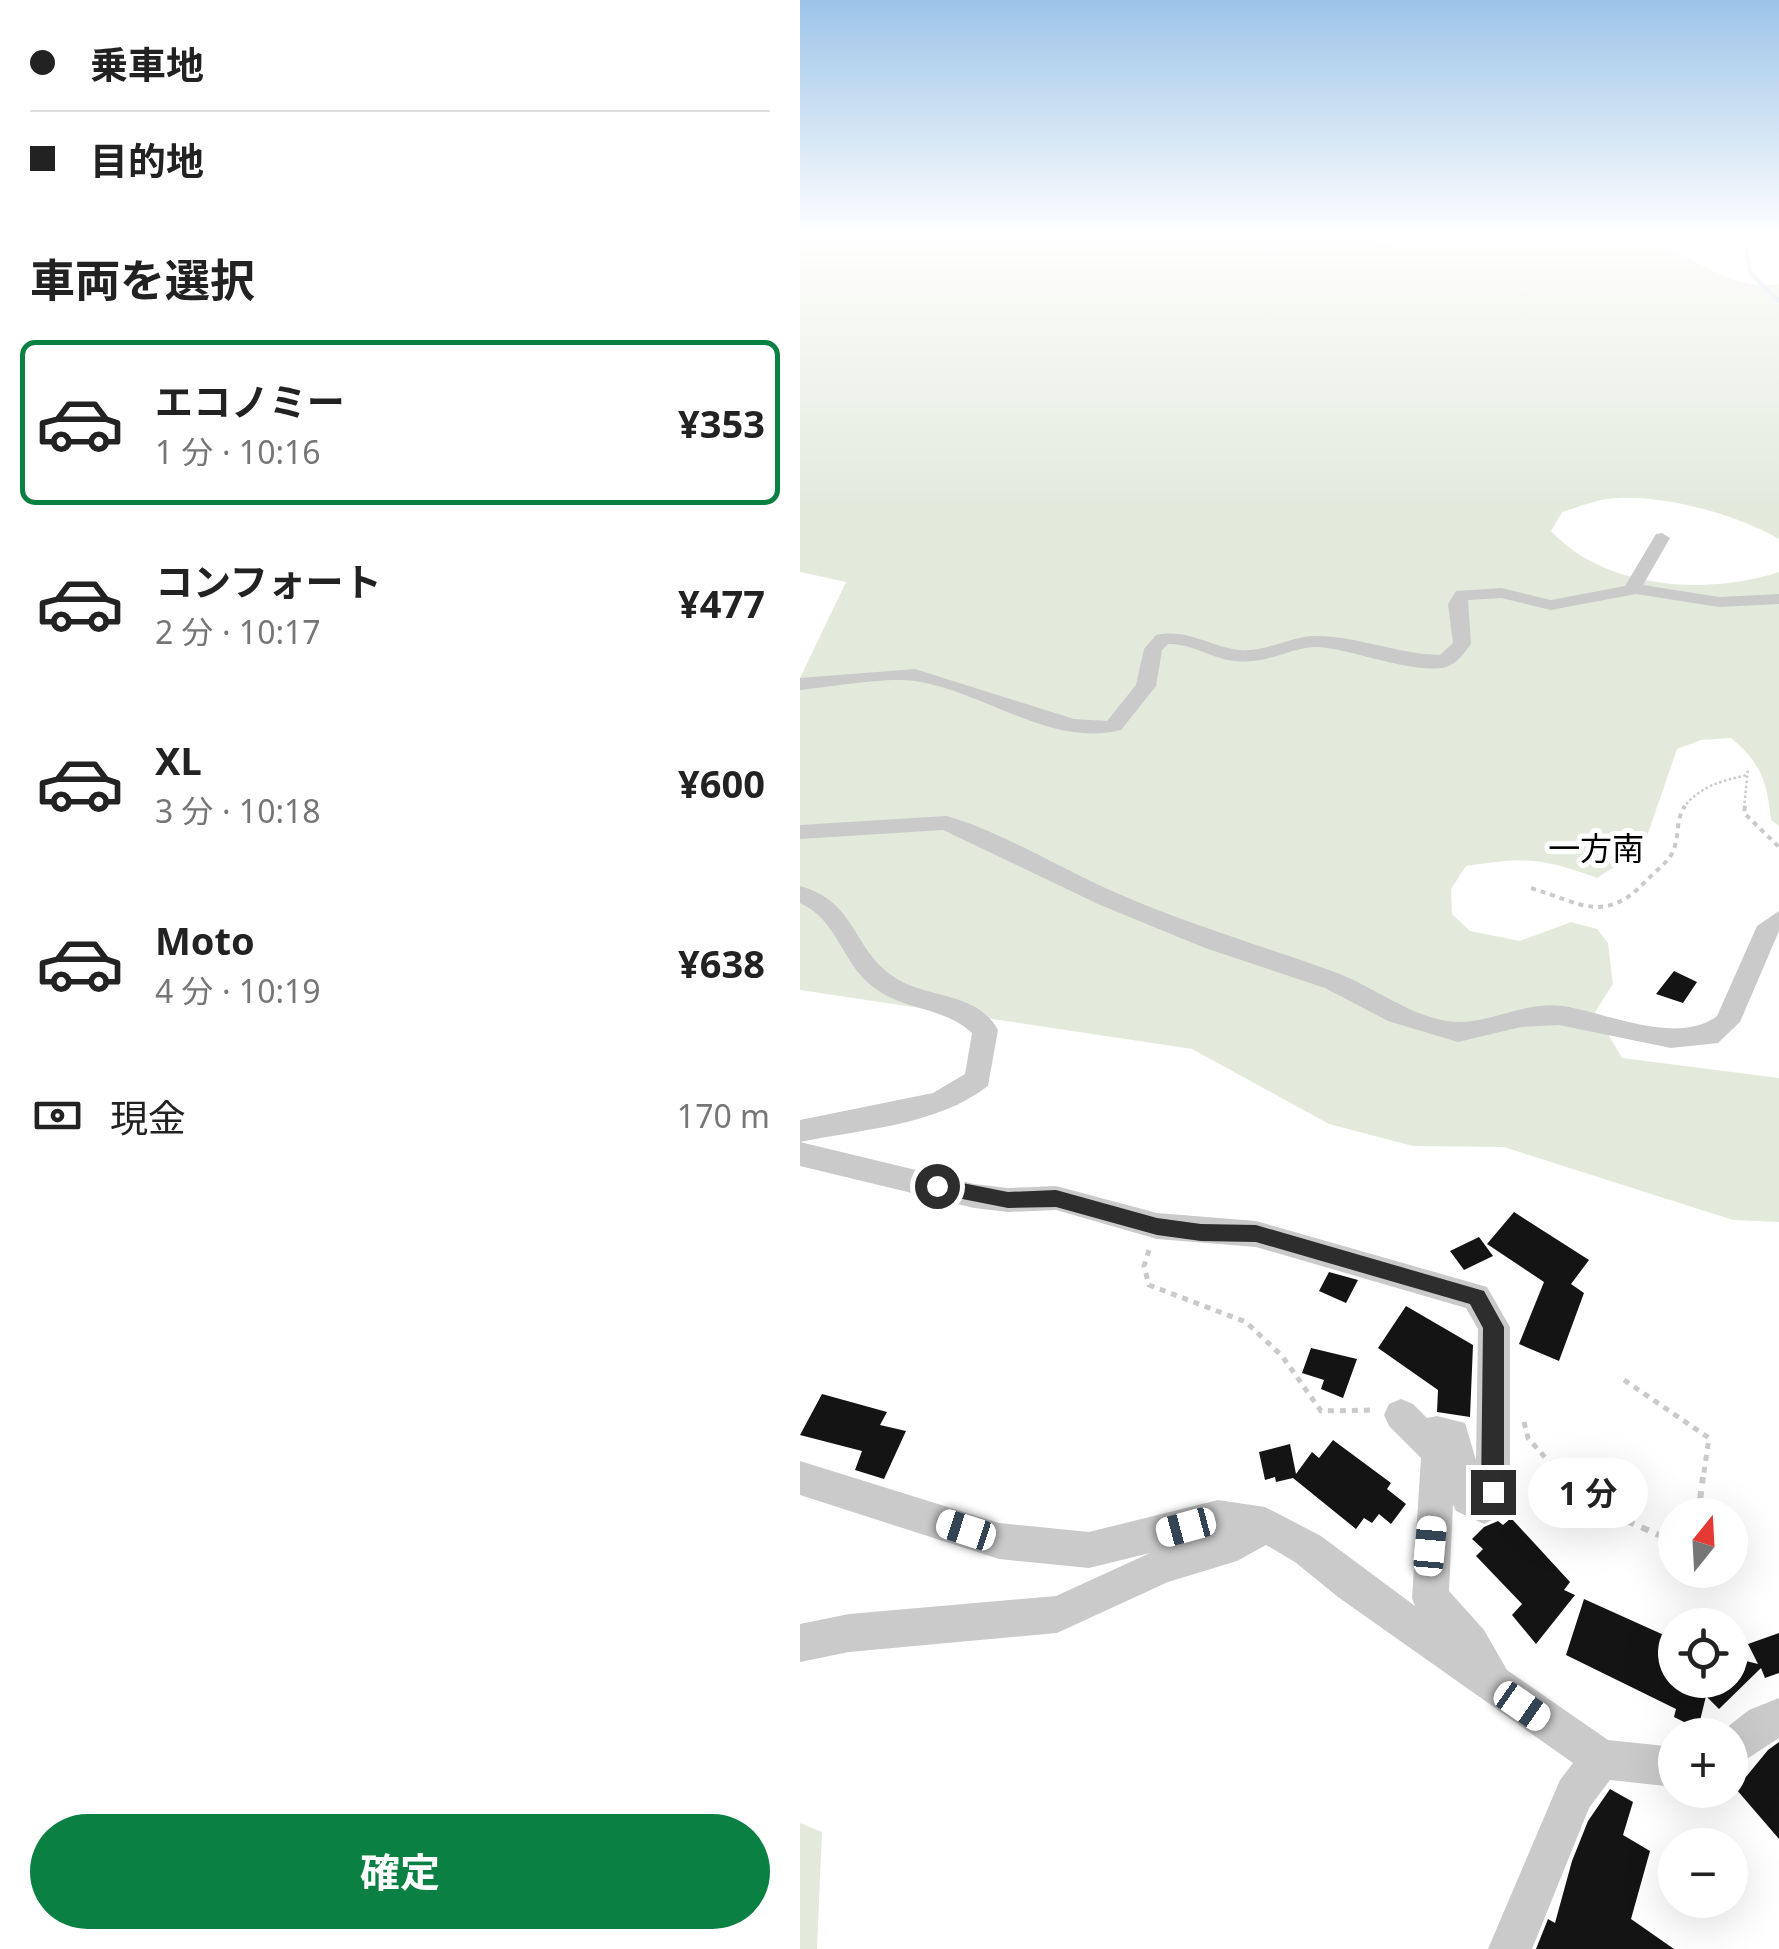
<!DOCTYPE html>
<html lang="ja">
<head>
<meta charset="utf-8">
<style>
	:root { --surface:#fff; --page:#f6f6f6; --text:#222; --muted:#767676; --line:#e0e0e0; --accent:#0b8043 }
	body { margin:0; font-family:"Noto Sans","Noto Sans JP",sans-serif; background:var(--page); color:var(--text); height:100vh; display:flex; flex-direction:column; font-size:38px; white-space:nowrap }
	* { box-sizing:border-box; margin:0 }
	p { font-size:32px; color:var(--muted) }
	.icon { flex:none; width:55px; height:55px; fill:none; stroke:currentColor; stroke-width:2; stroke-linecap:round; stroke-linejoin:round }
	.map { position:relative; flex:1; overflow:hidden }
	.drawer { display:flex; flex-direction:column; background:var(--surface); width:800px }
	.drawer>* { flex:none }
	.hud { display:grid; align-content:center; height:220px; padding:0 30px; background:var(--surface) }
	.needle { width:65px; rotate:18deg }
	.controls { position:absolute; left:858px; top:1498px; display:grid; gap:20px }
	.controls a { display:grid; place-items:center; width:90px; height:90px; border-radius:50%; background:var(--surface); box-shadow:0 10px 40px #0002; font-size:50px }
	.end { position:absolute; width:45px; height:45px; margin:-22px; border:12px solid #2d2d2d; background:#fff; box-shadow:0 0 0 5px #fff }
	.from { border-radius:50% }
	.bubble { position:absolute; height:70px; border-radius:35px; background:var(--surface); box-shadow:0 10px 40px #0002; font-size:32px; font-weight:700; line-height:70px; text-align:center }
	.car { position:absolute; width:30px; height:60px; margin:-30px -15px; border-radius:12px; box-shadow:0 0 8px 2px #0007; background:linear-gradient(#fff 24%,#345 0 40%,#fff 0 76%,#345 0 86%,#fff 0) }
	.hud b { display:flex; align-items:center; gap:35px; height:95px; font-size:38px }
	.hud b+b { border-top:2px solid var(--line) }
	.hud i { width:25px; height:25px; background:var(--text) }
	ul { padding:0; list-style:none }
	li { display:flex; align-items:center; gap:30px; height:165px; margin:0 20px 15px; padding:0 10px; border:5px solid transparent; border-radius:15px }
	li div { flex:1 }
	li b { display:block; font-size:38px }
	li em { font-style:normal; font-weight:700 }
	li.active { border-color:var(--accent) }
	li>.icon { width:90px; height:90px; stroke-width:1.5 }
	h2 { padding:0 30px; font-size:45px; line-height:120px }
	.pay { display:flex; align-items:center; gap:25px; height:110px; padding:0 30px; font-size:38px }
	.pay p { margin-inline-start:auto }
	.button { display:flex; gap:20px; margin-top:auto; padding:20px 30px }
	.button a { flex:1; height:115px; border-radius:60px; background:var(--accent); color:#fff; font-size:40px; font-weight:700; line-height:115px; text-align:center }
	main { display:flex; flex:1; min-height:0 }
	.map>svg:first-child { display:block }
</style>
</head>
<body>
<main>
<section class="drawer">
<div class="hud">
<b><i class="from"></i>乗車地</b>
<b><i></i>目的地</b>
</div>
<h2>車両を選択</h2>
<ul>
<li class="active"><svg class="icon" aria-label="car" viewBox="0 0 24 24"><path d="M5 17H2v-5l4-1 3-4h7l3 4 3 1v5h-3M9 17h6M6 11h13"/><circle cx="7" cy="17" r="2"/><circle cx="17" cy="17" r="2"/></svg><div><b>エコノミー</b><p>1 分 · 10:16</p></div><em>¥353</em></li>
<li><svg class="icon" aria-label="car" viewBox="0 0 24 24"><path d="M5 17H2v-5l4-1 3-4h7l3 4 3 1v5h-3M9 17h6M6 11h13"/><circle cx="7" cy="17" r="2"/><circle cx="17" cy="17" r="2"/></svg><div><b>コンフォート</b><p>2 分 · 10:17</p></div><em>¥477</em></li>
<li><svg class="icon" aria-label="car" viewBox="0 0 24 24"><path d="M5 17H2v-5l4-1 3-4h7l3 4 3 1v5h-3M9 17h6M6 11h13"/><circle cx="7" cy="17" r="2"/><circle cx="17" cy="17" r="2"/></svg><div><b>XL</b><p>3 分 · 10:18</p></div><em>¥600</em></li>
<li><svg class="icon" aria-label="car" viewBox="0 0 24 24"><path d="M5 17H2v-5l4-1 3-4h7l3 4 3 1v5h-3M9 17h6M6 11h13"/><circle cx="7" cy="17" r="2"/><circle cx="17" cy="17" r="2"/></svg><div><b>Moto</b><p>4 分 · 10:19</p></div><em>¥638</em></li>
</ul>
<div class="pay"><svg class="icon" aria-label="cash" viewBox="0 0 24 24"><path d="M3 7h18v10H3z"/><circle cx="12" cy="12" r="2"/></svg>現金<p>170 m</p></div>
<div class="button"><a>確定</a></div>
</section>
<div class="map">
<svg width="979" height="1949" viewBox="0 0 979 1949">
	<rect width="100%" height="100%" fill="#fff"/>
	<path fill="#e3eadc" d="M0,234H458L661,247L857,245C900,258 930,291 979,284V539C937,514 856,492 807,499C792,501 776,508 762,512L751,531C805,589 906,596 979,572V826L971,820C967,781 961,763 931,738L901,740L877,749L843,848L797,878C742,858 725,857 666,866L651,889L652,914L670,931L720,941L771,922L797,929L808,943L813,984L795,1012L822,1058L979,1078V1222L933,1220L704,1147L613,1146L529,1124L392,1049L0,990V678L46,582L0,572Z
		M0,1823L22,1832L17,1949H0Z"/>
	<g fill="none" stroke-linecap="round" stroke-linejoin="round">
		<path stroke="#cadbe8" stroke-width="4" d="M932,234L945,242L950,273L979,301"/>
	</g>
	<path fill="#141414" d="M874,971L897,982L883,1003L856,994Z
		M714,1212L789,1260L771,1284L784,1293L759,1361L719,1344L744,1282L687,1244Z
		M679,1237L693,1256L664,1270L650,1251Z
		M529,1272L558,1280L546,1303L519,1291Z
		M606,1306L673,1345L670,1417L637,1412L638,1390L578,1348Z
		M511,1348L557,1359L543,1398L521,1389L524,1380L502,1373Z
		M22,1394L87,1412L80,1425L106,1431L84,1479L55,1470L62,1451L0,1435Z
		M533,1440L591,1483L587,1489L606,1504L591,1524L579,1514L572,1523L564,1518L556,1529L493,1478L476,1482L475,1477L465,1480L459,1452L490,1444L496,1474L512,1452L519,1458Z
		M711,1518L770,1582L764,1590L775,1595L736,1644L712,1615L722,1604L676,1556L683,1549L672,1539L684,1527L698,1521L703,1525Z
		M784,1599L875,1640V1680H930V1657L958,1664L948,1644L979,1633V1673L965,1678L961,1668L919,1709L906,1696L898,1729L874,1717L876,1709L766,1655Z
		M979,1742V1839L936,1789L968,1750Z
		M810,1789L833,1802L823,1835L850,1851L831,1919L874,1949H736L748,1919L755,1923L772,1861L788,1821Z"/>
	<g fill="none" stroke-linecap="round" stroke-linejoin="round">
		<path stroke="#cacaca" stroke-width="2.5" stroke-dasharray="2.5 2.5" stroke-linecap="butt" d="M883,808C900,786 921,781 947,775
			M944,808L948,768"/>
		<path stroke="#cacaca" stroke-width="4" stroke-dasharray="5 5" stroke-linecap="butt" d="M945,806L944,813L979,847
			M731,888C782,904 805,924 846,881C854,872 869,862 873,851C880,836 875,820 885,806"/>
		<path stroke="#cacaca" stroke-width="5" stroke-dasharray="6 6" stroke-linecap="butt" d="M349,1250L344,1266L349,1285L446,1322L482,1356L521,1411L573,1410
			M824,1380L909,1438L903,1479
			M724,1422L728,1438L764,1479"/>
		<path stroke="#cacaca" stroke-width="6" stroke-dasharray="8 8" stroke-linecap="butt" d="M762,1477L784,1502L875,1542
			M898,1515L903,1477"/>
		<path fill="#cacaca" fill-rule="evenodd" d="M862,533L870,538L843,585L919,597L979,594V604L919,607L836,594L751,610L702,598L668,600L671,644C666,651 658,662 649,666C622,677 551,649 519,647C492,646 469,665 435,661C412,659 392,643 368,644L362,650L356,686L321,730C251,748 183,691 115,681C86,677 31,687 0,690V678L115,669L274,719L307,721L336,685L344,649L356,635C388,628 410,647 440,650C468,652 490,636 516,636C557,636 598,654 640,655L653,643L648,604L656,591L702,588L751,600L825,586L856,534Z
			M146,816C196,829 262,869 312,891C386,924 464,946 540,974C575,988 619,1022 659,1022C694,1022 726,1001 763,1006C808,1013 877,1046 917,1016L957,926L979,911V931L940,1022L918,1043L871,1048L759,1025L721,1027L658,1042L588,1021L525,988L405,948L298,904L143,830L0,839V825Z
			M0,886C56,902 51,945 91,975C124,1000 175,989 198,1030L188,1086C136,1126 62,1129 0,1142V1120L133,1093L165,1074L172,1033C143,1006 102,1011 72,986C41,962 38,920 0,903Z
			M0,1142L174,1184L208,1188L256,1186L357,1213L456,1221L687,1287L710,1327V1492L696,1518L684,1524L656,1511L653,1504L649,1591L684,1630L707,1670L808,1740L875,1747V1787L810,1780L789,1808L732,1949H688L760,1780L773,1763L538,1597L495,1562L466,1545L437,1561L368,1582L257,1633L49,1652L0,1662V1624L49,1614L256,1596L350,1553L289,1568L199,1559L0,1495V1461L199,1523L289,1532L418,1500L465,1507L521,1536L615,1606L612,1598L621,1458L589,1426L584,1415L589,1404L601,1399L613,1404L627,1418L637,1416L665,1423L676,1460L678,1329L666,1308L456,1247L357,1239L256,1210L208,1212L174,1208L0,1166Z
			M979,1698V1738L930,1770V1735H917L949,1710Z"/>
	</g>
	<linearGradient id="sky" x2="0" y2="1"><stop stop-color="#9cc4e8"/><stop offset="0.46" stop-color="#fff"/><stop offset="1" stop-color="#fff" stop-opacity="0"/></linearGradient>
	<rect width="979" height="507" fill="url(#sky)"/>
	<path fill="#2d2d2d" d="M137,1178L208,1192L256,1190L357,1218L401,1224L456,1225L684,1291L704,1327V1492L701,1500L693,1503L685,1500L681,1492L683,1328L670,1304L456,1242L401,1241L357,1235L256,1207L208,1208L137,1194L128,1186Z"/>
	<g text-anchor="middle" stroke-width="10" stroke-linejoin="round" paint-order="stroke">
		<g font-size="32" fill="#000" stroke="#fff">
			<text x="796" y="860">一方南</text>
		</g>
	</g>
</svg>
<div class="controls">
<a><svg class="needle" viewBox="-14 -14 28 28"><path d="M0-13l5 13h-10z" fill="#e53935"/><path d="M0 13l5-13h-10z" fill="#767676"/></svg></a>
<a><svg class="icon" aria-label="locate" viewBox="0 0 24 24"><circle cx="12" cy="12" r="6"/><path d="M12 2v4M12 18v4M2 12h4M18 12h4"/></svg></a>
<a>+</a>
<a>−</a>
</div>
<i class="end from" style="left:137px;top:1186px"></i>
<i class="end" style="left:693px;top:1492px"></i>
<div class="bubble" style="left:728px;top:1458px;width:120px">1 分</div>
<i class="car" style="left:386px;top:1527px;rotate:255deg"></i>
<i class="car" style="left:166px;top:1530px;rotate:288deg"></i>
<i class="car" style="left:630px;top:1546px;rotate:5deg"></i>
<i class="car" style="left:722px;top:1706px;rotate:125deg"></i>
</div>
</main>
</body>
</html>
